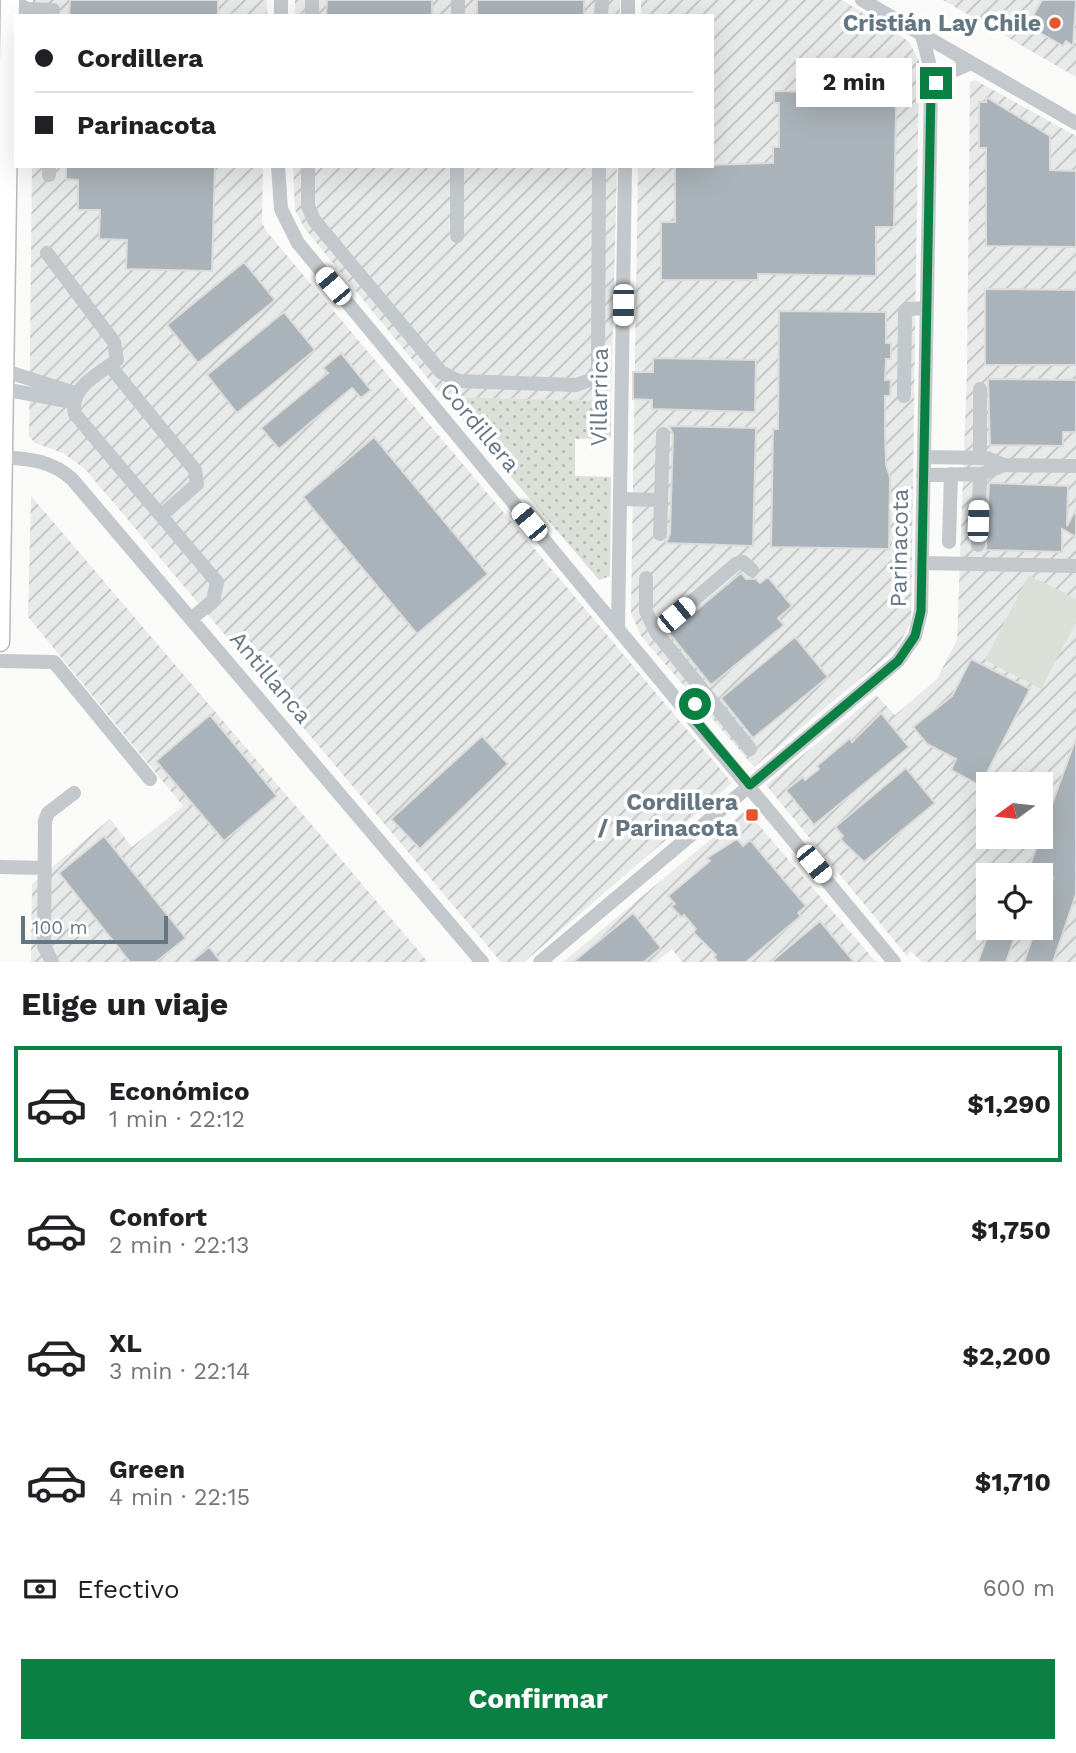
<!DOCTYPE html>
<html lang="es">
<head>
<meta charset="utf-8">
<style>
	:root { --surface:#fff; --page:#f6f6f6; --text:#202124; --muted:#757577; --line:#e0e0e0; --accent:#0b8043 }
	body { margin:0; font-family:"Work Sans",sans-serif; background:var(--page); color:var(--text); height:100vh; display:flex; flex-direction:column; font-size:26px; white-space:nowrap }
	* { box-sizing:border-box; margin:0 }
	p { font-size:23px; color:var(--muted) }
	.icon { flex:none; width:38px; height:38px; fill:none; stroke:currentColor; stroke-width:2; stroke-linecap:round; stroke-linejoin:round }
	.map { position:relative; height:962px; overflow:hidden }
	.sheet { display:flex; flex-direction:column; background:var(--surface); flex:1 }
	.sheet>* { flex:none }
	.banner { position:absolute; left:14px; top:14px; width:700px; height:154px; border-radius:0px; box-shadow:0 7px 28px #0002; display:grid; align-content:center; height:154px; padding:0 21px; background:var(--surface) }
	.needle { width:46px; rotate:255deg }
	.tools { position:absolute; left:976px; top:772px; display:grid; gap:14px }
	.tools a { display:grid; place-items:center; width:77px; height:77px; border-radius:0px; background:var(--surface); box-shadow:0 7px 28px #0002; font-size:35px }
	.scale { position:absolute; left:21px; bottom:18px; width:147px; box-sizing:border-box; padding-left:7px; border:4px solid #657683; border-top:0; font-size:19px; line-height:24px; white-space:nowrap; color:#657683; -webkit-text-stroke:5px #fff; paint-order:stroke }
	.end { position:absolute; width:32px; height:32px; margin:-16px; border:9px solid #0b8043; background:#fff; box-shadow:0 0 0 4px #fff }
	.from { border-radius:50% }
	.bubble { position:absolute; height:49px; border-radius:0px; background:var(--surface); box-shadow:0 7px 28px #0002; font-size:23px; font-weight:700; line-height:49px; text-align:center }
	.car { position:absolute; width:21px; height:42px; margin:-21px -10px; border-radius:9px; box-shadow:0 0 5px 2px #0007; background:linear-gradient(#fff 24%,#345 0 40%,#fff 0 76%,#345 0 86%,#fff 0) }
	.banner b { display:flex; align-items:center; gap:24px; height:66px; font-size:26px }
	.banner b+b { border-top:2px solid var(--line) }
	.banner i { width:18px; height:18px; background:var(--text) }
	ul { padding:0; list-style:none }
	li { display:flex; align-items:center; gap:21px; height:116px; margin:0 14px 10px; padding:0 7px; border:4px solid transparent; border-radius:0px }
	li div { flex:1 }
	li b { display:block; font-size:26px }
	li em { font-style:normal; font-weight:700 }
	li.current { border-color:var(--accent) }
	li>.icon { width:63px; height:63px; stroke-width:1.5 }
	h2 { padding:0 21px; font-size:32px; line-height:84px }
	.pay { display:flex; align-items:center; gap:18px; height:77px; padding:0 21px; font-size:26px }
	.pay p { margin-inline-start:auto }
	.cta { display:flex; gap:14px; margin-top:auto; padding:14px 21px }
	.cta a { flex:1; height:80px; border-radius:0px; background:var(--accent); color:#fff; font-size:28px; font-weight:700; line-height:80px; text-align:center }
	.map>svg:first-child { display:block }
</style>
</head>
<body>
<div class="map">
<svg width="1076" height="962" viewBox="0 0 1076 962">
	<defs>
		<pattern id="industrial-furrows" width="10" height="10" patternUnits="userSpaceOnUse" patternTransform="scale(1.75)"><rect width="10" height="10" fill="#e8e9e9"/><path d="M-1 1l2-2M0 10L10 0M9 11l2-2" fill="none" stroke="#c0c1c2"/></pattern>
		<pattern id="grass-dots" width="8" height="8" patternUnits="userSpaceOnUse" patternTransform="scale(1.75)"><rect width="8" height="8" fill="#dadfd7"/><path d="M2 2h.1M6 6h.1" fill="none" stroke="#b4b9b4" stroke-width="1.8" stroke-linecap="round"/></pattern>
	</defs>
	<rect width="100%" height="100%" fill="#fafaf8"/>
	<path fill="url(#industrial-furrows)" fill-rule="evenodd" d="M33,0H267V16H33Z
		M295,0H620V16H295Z
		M641,0H842L900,35L909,42L919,61L911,623L896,649L754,767L641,636L631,613L638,166H712V16H641Z
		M943,0H1076V77L1014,41Z
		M975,80L1076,136V962H922L911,951L907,956L766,785L876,695L895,715L937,679L957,640L967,371L970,82ZM989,784H1041V836H989ZM989,875H1041V928H989Z
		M32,166H263L262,223L267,232L732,783L524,962H501L85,469L63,453L35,443L29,436Z
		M293,166H617L611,401L443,397L305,229L295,210Z
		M31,496L323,838L428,962H31L32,884L110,819L132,847L183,806L28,617Z
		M746,810L876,962H682L672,949L656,962H563Z"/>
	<path fill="url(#grass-dots)" d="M443,397L611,401V438L575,439V476L611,477L610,576L599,580Z"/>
	<path fill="#dadfd7" d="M1029,575L1076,599V622L1041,689L985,660Z"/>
	<path fill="#aab3b9" stroke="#dcdcda" stroke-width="2" d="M70,0H218V16H69Z
		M327,0H432V16H326Z
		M477,0H584V16H477Z
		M1042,0H1076L1073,46L1066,41L1063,46L1035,30L1038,25L1030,21Z
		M774,91L879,93L878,104L896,105L894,227H876V276L758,274V280H661V222H675V166L773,163V147H779V103H774Z
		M986,97L1050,136V170L1076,171V247L986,246V148H979V102H986Z
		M66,166H215L212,271L126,269L127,240L99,239L100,210H78V180L66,179Z
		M244,262L275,300L198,363L167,325Z
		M985,289L1076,290V365H985Z
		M779,311L886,312V343H891V359H886L885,380H891L890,396H885V431L886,465L890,477L889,549L771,547L773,429H778Z
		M284,312L315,350L237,413L207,375Z
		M341,353L371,390L361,398L352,388L279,449L261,428L328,373L323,368Z
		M653,358L756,360L755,412L652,409V400L633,399V372H653Z
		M988,379L1076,380V432H1063V446L990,445Z
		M669,426L756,428L753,546L666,543L670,534L673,434Z
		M374,437L488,574L417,634L303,497Z
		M989,483L1068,486L1067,526L1076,509V537L1062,529V552L986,550Z
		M741,573L746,579H756L760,583L768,577L792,606L778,618L784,625L711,685L669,633Z
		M795,637L828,677L753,738L721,698Z
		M971,659L1030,689L980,786L951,770L956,759L927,744L913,727L952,696Z
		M881,713L909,747L814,825L786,790L803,777L805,780L819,769L817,766L850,738L852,742Z
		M210,715L277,796L224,841L156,761Z
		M482,736L508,764L420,849L391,819Z
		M1076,738V894L1053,962H1024L1036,928H1041V912L1053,877L1029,868Z
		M906,768L935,803L864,862L840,839L843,836L835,827Z
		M104,836L186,938L156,962H130L59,873Z
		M737,839L743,846L750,840L806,906L798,913L801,916L746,962H718L714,957L716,955L693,932L696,929L684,915L681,917L671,906L675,904L668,896L710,861L707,858Z
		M633,913L661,948L644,962H573Z
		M820,921L854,962H771Z
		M990,928H1018L1006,962H978Z
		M209,947L221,962H191Z"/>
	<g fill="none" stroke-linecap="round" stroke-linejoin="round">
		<defs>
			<path id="major" d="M0,642L10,0"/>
		</defs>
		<use href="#major" stroke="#b5babe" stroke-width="21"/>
		<path stroke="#c3c8cc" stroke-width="14" d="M11,0L27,9L53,10
			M862,0L1076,123
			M281,16V0
			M312,16V0
			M458,16V0
			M601,16L602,0
			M628,16V0
			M931,89L948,73L971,63
			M278,166L281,209L298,243L894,962
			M308,166V206L314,220L441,372L458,381L576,385L590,380L598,369L599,166
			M49,175V166
			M457,236V166
			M47,253L114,342L117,360C99,374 68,388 75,414L217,582L213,601L191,619
			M110,366L195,470L197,484L162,515
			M5,371L75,393
			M4,389L72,402
			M980,389V457
			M904,396L905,312L907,309L926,308
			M3,457C29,459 51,460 72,479L482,962
			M924,457L987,458L1004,465L1076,466
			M923,475L982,474L1004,465
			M620,499L661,500
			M660,534L663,434
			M949,542L951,474
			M978,545L980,474
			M922,563L1076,566
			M646,578V611L656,632L750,749
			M618,629L625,166
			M656,632L736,564L743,562L752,570
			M0,661L54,662L150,779
			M0,867L44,868
			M52,962L44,946L45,821L48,813L74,793
			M540,962L898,661L915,636L921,611L931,89L929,62L922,35"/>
		<use href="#major" stroke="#fff" stroke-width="18"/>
	</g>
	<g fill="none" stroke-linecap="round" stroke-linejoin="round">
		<path stroke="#0b8043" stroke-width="9" d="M695,704L687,710L750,785L898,661L915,636L921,611L931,89L936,83"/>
	</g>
	<g fill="#e4572e" stroke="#fff" stroke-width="2.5">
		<circle cx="1055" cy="23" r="7"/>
		<rect x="745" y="808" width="14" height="14" rx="3.5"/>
	</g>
	<g text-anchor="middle" stroke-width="7" stroke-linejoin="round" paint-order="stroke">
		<g font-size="23" font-weight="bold" fill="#657683" stroke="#fff" text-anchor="end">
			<text x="1041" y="31">Cristián Lay Chile</text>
			<text x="738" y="810">Cordillera<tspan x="738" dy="26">/ Parinacota</tspan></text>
		</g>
		<g font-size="23" fill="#657683" stroke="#fff">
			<text transform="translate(599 397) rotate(-89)" y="8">Villarrica</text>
			<text transform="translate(480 427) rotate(50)" y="8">Cordillera</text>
			<text transform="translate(899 548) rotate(-89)" y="8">Parinacota</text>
			<text transform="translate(271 677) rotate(50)" y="8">Antillanca</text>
		</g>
	</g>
</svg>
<div class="tools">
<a><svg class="needle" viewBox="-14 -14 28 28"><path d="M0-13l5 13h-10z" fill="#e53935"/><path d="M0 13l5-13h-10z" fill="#757577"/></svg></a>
<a><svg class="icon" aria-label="locate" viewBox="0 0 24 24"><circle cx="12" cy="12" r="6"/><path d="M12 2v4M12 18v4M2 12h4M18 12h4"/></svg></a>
</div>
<div class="scale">100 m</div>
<i class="end from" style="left:695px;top:704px"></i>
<i class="end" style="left:936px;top:83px"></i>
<div class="bubble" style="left:796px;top:58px;width:116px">2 min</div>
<i class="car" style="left:333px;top:286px;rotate:320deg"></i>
<i class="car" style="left:623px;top:305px;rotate:181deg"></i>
<i class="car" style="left:978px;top:521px;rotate:2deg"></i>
<i class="car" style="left:529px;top:522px;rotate:320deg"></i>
<i class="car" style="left:676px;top:615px;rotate:50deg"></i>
<i class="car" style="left:814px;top:864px;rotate:141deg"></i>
<div class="banner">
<b><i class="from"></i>Cordillera</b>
<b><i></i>Parinacota</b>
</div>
</div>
<section class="sheet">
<h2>Elige un viaje</h2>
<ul>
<li class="current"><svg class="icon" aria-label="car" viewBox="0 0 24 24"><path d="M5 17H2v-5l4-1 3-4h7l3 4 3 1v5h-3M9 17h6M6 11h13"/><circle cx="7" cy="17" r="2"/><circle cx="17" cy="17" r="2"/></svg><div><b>Económico</b><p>1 min · 22:12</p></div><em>$1,290</em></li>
<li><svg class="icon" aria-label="car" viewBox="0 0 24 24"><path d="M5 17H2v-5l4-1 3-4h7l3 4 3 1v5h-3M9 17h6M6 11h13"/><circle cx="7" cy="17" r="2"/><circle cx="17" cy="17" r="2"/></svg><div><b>Confort</b><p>2 min · 22:13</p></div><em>$1,750</em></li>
<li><svg class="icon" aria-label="car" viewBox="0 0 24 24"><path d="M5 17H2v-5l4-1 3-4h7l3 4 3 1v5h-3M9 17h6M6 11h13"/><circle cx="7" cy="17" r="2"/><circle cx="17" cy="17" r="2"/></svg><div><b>XL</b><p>3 min · 22:14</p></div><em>$2,200</em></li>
<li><svg class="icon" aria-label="car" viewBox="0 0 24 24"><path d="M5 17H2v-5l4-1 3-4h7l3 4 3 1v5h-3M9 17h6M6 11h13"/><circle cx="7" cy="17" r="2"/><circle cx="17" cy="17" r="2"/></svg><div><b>Green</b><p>4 min · 22:15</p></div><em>$1,710</em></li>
</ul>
<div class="pay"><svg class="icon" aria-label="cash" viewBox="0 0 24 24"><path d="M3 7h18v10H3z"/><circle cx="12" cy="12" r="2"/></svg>Efectivo<p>600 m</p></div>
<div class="cta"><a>Confirmar</a></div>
</section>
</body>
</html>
